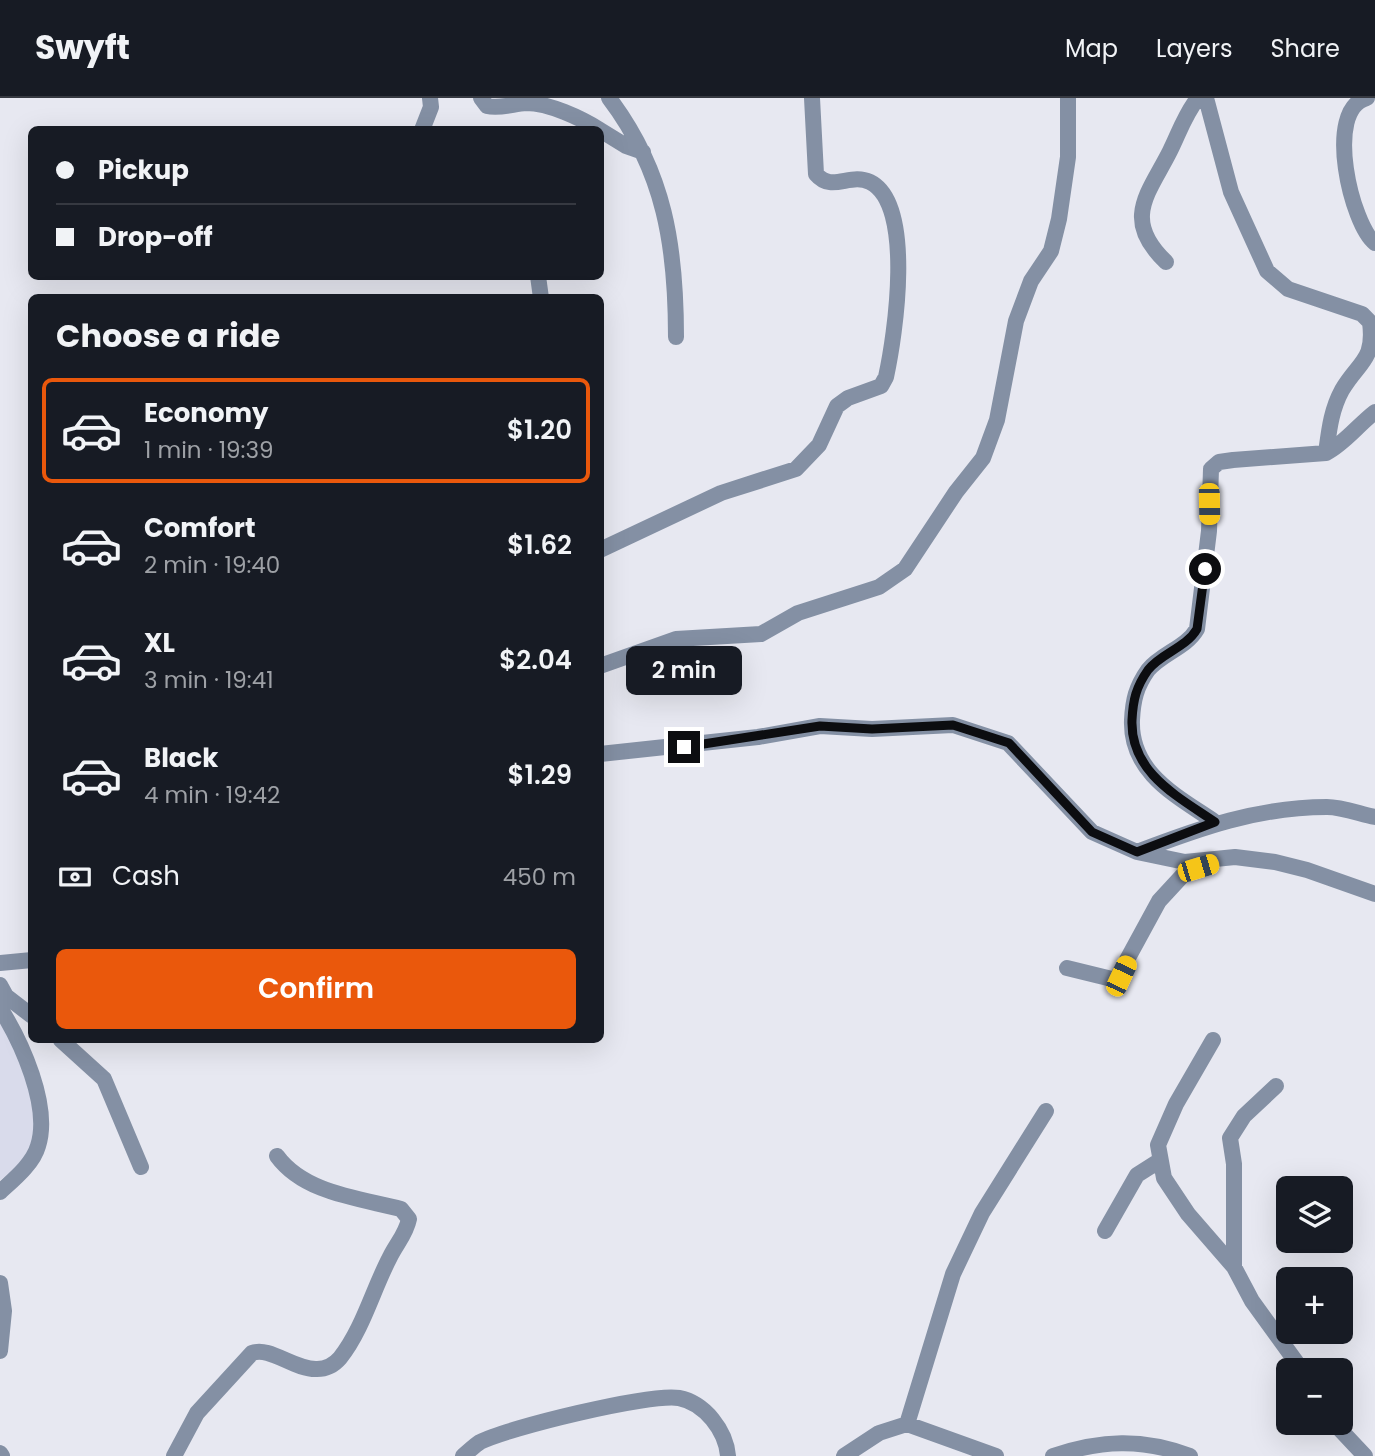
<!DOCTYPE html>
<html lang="en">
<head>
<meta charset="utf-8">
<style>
	:root { --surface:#171b24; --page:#20242c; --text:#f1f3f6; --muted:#9ea1a6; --line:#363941; --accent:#ea580c }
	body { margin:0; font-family:Poppins,sans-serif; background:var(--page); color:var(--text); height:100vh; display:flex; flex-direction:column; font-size:26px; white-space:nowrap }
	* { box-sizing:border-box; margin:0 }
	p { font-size:23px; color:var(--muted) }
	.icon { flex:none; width:38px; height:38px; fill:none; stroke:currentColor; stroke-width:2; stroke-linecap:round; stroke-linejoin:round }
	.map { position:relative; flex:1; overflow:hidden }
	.drawer { position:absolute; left:28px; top:196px; width:576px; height:749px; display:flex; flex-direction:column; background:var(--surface); border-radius:10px; box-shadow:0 7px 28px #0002 }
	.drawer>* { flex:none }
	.banner { position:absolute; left:28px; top:28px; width:576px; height:154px; border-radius:10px; box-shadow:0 7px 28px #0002; display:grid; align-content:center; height:154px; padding:0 28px; background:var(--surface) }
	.fabs { position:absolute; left:1276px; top:1078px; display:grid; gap:14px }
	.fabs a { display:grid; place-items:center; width:77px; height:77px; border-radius:10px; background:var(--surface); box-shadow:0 7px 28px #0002; font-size:35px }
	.end { position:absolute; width:32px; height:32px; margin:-16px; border:9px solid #0c0d10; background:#fff; box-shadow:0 0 0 4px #fff }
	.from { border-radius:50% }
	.bubble { position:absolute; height:49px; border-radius:10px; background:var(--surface); box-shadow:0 7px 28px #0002; font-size:23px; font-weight:600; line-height:49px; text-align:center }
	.car { position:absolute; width:21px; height:42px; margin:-21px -10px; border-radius:9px; box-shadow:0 0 5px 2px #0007; background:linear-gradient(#f5c518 24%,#345 0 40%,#f5c518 0 76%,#345 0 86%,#f5c518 0) }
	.banner b { display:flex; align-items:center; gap:24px; height:66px; font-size:26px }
	.banner b+b { border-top:2px solid var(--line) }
	.banner i { width:18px; height:18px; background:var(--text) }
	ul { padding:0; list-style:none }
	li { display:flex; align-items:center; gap:21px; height:105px; margin:0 14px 10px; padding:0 14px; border:4px solid transparent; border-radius:10px }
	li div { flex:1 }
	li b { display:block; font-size:26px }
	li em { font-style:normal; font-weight:600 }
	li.active { border-color:var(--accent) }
	li>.icon { width:63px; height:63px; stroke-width:1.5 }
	h2 { padding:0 28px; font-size:32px; line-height:84px }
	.pay { display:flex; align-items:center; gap:18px; height:77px; padding:0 28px; font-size:26px }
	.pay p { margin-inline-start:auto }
	.primary-button { display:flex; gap:14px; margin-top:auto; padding:14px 28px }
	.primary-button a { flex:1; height:80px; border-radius:10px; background:var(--accent); color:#fff; font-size:28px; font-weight:600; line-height:80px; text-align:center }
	header { display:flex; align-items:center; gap:42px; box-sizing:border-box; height:98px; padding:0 35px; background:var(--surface); border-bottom:2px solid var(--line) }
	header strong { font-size:33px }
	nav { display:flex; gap:38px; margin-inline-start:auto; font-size:24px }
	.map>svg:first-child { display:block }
</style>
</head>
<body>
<header>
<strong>Swyft</strong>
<nav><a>Map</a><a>Layers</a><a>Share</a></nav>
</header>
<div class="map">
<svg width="1375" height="1358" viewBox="0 0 1375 1358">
	<rect width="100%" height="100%" fill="#e7e8f1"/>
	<path fill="#d9dbeb" d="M0,912L27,960L41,1042L30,1061L0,1082Z"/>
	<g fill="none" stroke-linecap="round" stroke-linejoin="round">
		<path stroke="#8490a4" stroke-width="16" d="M481,0L487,8C500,11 513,6 526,5C549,5 581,20 600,32
			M609,0C665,74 676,149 676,239
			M1206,0L1231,94L1267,173L1288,191L1362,216L1370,224C1375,263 1359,263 1342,292C1331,312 1329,333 1326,355
			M1367,0C1323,11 1352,128 1375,145
			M422,32L431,9L430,0
			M600,32L626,48L643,54
			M1166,164C1121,121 1149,95 1170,53C1179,35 1185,16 1198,0
			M538,178L541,200
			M600,452L721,395L796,371L819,347L837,308L848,300L881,288L886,279C895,238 915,106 870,84C850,74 832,95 816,76L812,0
			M600,568L676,541L761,536L798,515L879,489L905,471L956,394L983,360L997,322L1016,223L1031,183L1051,153L1059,121L1068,59V0
			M600,656L758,639L820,628L872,631L953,627L1008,645L1092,734L1137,754L1185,764L1235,759L1275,764L1307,772L1375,796
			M1215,724C1177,698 1130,675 1132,622C1133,602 1136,589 1148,572C1162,555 1186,550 1197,531L1209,433L1211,371L1219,364L1233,362L1326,355C1344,346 1358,327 1375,314
			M1137,754C1200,730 1258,709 1327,709C1342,709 1360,716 1375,719
			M0,865L32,862
			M1067,870L1116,882L1159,803L1183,777L1209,767
			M0,887L6,898L32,918
			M0,910C21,943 51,1008 38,1048C33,1066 13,1082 0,1094
			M61,942L104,981L141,1069
			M1213,942L1176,1006L1158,1047L1164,1080L1188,1116L1234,1169L1252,1203L1302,1272
			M1105,1133L1137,1077L1159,1063
			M1234,1169V1066L1230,1040L1244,1018L1276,988
			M0,1185L4,1213L0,1253
			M1334,1325L1365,1358
			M907,1326L953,1176L982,1115L1046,1013
			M0,1355L2,1358
			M174,1358L197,1315L252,1255C270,1248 294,1272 317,1271C326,1271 334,1267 340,1260C363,1231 373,1191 390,1159C397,1145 406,1136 409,1121L401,1111C358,1100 304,1095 277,1058
			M463,1358C468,1354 474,1348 480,1344C507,1330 650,1295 679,1300C705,1305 726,1333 728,1358
			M844,1358L879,1335L907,1326L996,1358
			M1053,1358C1101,1342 1142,1340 1190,1358"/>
	</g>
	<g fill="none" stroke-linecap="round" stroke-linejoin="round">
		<path stroke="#0c0d10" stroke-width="9" d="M684,649L820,628L872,631L953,627L1009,645L1092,734L1137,754L1215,724C1177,698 1130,674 1132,622C1133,602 1136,589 1148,572C1161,555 1186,550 1197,531L1205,471"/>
	</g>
</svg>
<div class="fabs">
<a><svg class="icon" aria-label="layers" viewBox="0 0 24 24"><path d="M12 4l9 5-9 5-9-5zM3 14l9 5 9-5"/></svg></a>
<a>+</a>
<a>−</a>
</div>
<i class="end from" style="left:1205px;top:471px"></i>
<i class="end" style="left:684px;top:649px"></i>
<div class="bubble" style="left:626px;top:548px;width:116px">2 min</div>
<i class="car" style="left:1209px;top:406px;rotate:179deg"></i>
<i class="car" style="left:1198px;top:770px;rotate:73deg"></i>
<i class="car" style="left:1121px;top:878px;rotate:25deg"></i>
<div class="banner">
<b><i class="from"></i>Pickup</b>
<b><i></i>Drop-off</b>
</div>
<section class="drawer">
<h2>Choose a ride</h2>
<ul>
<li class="active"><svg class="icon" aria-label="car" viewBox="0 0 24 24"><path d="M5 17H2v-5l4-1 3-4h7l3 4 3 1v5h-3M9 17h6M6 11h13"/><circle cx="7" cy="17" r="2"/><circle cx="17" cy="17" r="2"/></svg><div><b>Economy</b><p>1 min · 19:39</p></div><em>$1.20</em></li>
<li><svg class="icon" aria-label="car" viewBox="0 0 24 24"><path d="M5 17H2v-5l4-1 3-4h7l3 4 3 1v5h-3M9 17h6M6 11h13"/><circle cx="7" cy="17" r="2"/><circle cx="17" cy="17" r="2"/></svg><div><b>Comfort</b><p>2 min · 19:40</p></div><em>$1.62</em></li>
<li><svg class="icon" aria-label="car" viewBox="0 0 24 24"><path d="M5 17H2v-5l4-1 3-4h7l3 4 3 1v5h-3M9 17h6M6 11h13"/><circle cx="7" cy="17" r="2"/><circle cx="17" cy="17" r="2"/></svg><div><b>XL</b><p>3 min · 19:41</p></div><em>$2.04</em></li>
<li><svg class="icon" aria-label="car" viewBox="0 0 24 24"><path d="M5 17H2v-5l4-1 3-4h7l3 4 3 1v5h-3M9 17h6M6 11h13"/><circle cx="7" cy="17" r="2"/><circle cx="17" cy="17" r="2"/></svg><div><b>Black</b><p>4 min · 19:42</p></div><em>$1.29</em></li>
</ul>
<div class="pay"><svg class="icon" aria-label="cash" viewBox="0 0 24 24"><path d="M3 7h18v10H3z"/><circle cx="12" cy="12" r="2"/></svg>Cash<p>450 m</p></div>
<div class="primary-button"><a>Confirm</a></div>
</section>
</div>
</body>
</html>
